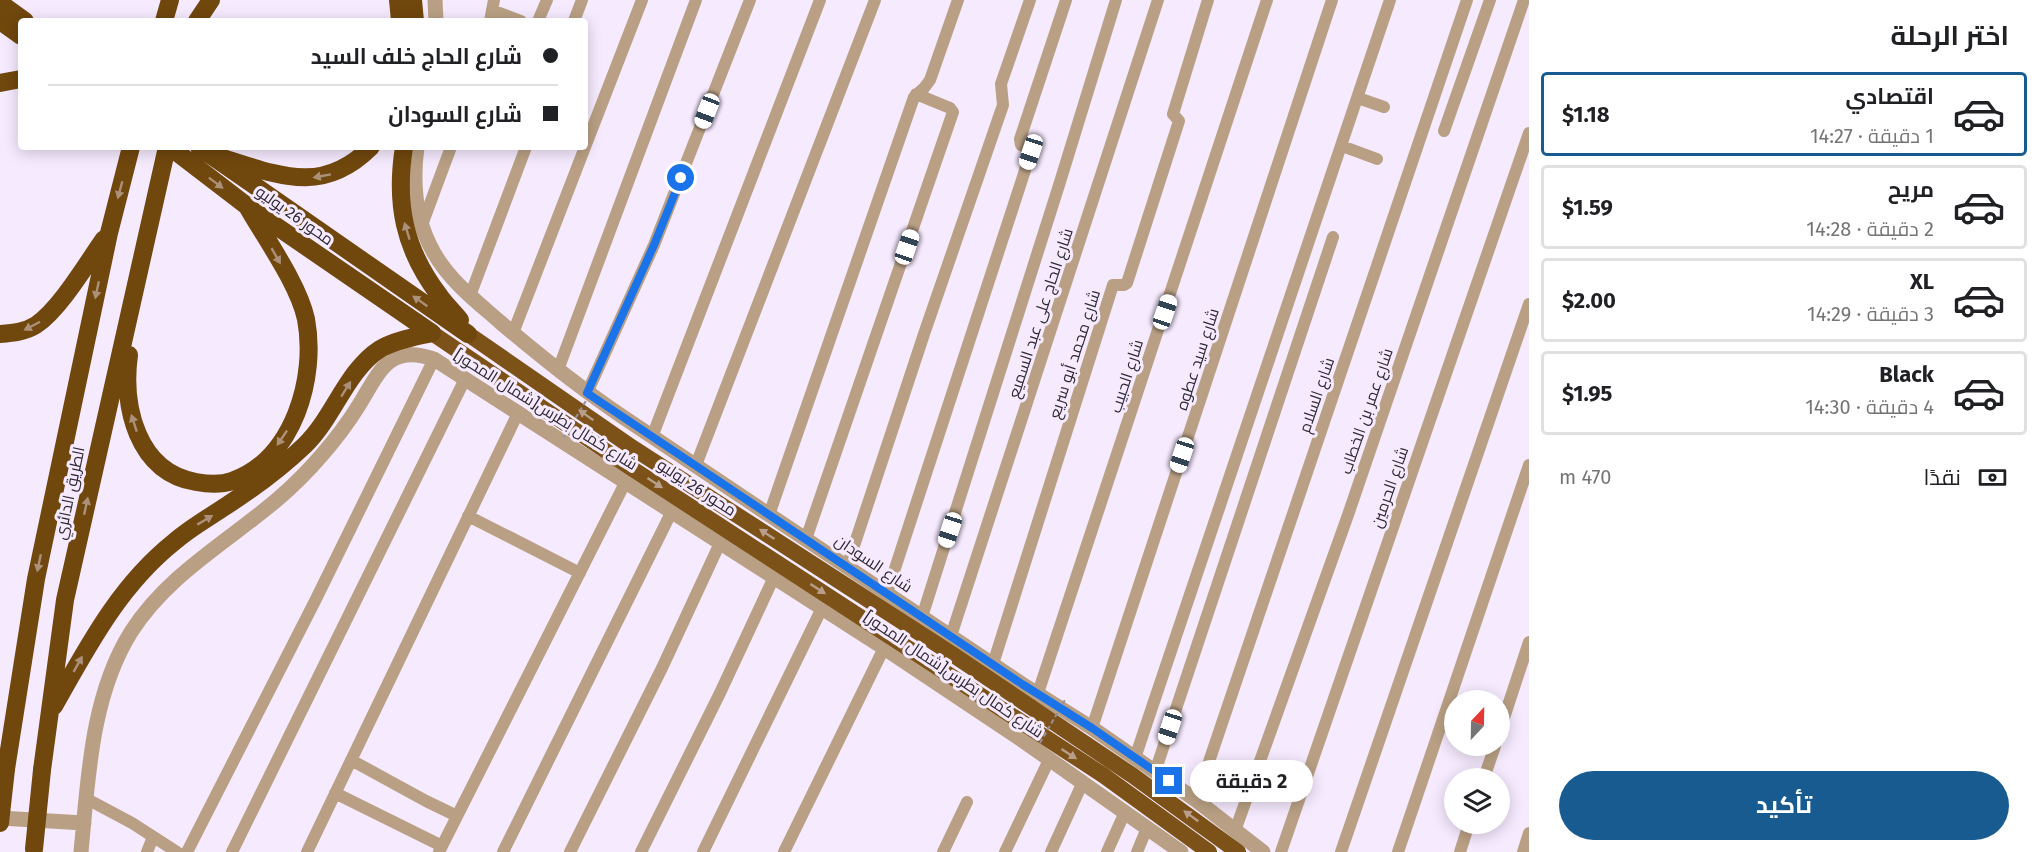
<!DOCTYPE html>
<html lang="ar">
<head>
<meta charset="utf-8">
<style>
	:root { --surface:#fff; --page:#f2f2f2; --text:#202124; --muted:#757577; --line:#e0e0e0; --accent:#185b90 }
	body { margin:0; font-family:"Fira Sans",Cairo,sans-serif; background:var(--page); color:var(--text); direction:rtl; height:100vh; display:flex; flex-direction:column; font-size:22px; white-space:nowrap }
	* { box-sizing:border-box; margin:0 }
	p { font-size:20px; color:var(--muted) }
	.icon { flex:none; width:33px; height:33px; fill:none; stroke:currentColor; stroke-width:2; stroke-linecap:round; stroke-linejoin:round }
	.map { position:relative; flex:1; overflow:hidden; direction:ltr }
	.drawer { display:flex; flex-direction:column; background:var(--surface); width:510px }
	.drawer>* { flex:none }
	.hud { position:absolute; left:18px; top:18px; width:570px; height:132px; border-radius:6px; box-shadow:0 3px 15px #0003; direction:rtl; display:grid; align-content:center; height:132px; padding:0 30px; background:var(--surface) }
	.needle { width:39px; rotate:22deg }
	.fabs { position:absolute; left:1444px; top:690px; display:grid; gap:12px }
	.fabs a { display:grid; place-items:center; width:66px; height:66px; border-radius:50%; background:var(--surface); box-shadow:0 3px 15px #0003; font-size:30px }
	.end { position:absolute; width:27px; height:27px; margin:-14px; border:8px solid #1a73e8; background:#fff; box-shadow:0 0 0 3px #fff }
	.from { border-radius:50% }
	.bubble { position:absolute; height:42px; border-radius:21px; background:var(--surface); box-shadow:0 3px 15px #0003; font-size:20px; font-weight:700; line-height:42px; text-align:center; direction:rtl }
	.car { position:absolute; width:18px; height:36px; margin:-18px -9px; border-radius:8px; box-shadow:0 0 4px 2px #0007; background:linear-gradient(#fff 24%,#345 0 40%,#fff 0 76%,#345 0 86%,#fff 0) }
	.hud b { display:flex; align-items:center; gap:21px; height:57px; font-size:22px }
	.hud b+b { border-top:2px solid var(--line) }
	.hud i { width:15px; height:15px; background:var(--text) }
	ul { padding:0; list-style:none }
	li { display:flex; align-items:center; gap:18px; height:84px; margin:0 12px 9px; padding:0 18px; border:3px solid var(--line); border-radius:6px }
	li div { flex:1 }
	li b { display:block; font-size:22px }
	li em { font-style:normal; font-weight:700 }
	li.current { border-color:var(--accent) }
	li>.icon { width:54px; height:54px; stroke-width:1.5 }
	h2 { padding:0 30px; font-size:27px; line-height:72px }
	.pay { display:flex; align-items:center; gap:15px; height:66px; padding:0 30px; font-size:22px }
	.pay p { margin-inline-start:auto }
	.primary-button { display:flex; gap:12px; margin-top:auto; padding:12px 30px }
	.primary-button a { flex:1; height:69px; border-radius:36px; background:var(--accent); color:#fff; font-size:24px; font-weight:700; line-height:69px; text-align:center }
	main { display:flex; flex:1; min-height:0 }
	.map>svg:first-child { display:block }
</style>
</head>
<body>
<main>
<section class="drawer">
<h2>اختر الرحلة</h2>
<ul>
<li class="current"><svg class="icon" aria-label="car" viewBox="0 0 24 24"><path d="M5 17H2v-5l4-1 3-4h7l3 4 3 1v5h-3M9 17h6M6 11h13"/><circle cx="7" cy="17" r="2"/><circle cx="17" cy="17" r="2"/></svg><div><b>اقتصادي</b><p>1 دقيقة · 14:27</p></div><em>$1.18</em></li>
<li><svg class="icon" aria-label="car" viewBox="0 0 24 24"><path d="M5 17H2v-5l4-1 3-4h7l3 4 3 1v5h-3M9 17h6M6 11h13"/><circle cx="7" cy="17" r="2"/><circle cx="17" cy="17" r="2"/></svg><div><b>مريح</b><p>2 دقيقة · 14:28</p></div><em>$1.59</em></li>
<li><svg class="icon" aria-label="car" viewBox="0 0 24 24"><path d="M5 17H2v-5l4-1 3-4h7l3 4 3 1v5h-3M9 17h6M6 11h13"/><circle cx="7" cy="17" r="2"/><circle cx="17" cy="17" r="2"/></svg><div><b>XL</b><p>3 دقيقة · 14:29</p></div><em>$2.00</em></li>
<li><svg class="icon" aria-label="car" viewBox="0 0 24 24"><path d="M5 17H2v-5l4-1 3-4h7l3 4 3 1v5h-3M9 17h6M6 11h13"/><circle cx="7" cy="17" r="2"/><circle cx="17" cy="17" r="2"/></svg><div><b>Black</b><p>4 دقيقة · 14:30</p></div><em>$1.95</em></li>
</ul>
<div class="pay"><svg class="icon" aria-label="cash" viewBox="0 0 24 24"><path d="M3 7h18v10H3z"/><circle cx="12" cy="12" r="2"/></svg>نقدًا<p>470 m</p></div>
<div class="primary-button"><a>تأكيد</a></div>
</section>
<div class="map">
<svg width="1529" height="852" viewBox="0 0 1529 852">
	<rect width="100%" height="100%" fill="#f6eafe"/>
	<g fill="none" stroke-linecap="round" stroke-linejoin="round">
		<path stroke="#b9a084" stroke-width="12" d="M492,10L521,21
			M490,21L494,0
			M538,21L547,0
			M574,21L582,0
			M1358,98L1384,107
			M1444,131L1490,0
			M1342,146L1377,159
			M422,225L451,147
			M470,296L526,147
			M513,333L642,0
			M558,370L696,0
			M587,393L654,245L750,0
			M652,437L820,0
			M696,465L875,0
			M769,515L914,97L924,88L930,80L958,0
			M468,516L580,573
			M806,539L953,112L950,108L916,94
			M847,567L924,334L1003,105L1001,84L1030,0
			M887,593L1031,152L1030,149L1021,145L1020,139L1066,0
			M922,617L1060,182L1116,0
			M951,636L1158,0
			M993,664L1112,288L1113,285H1124L1127,283L1179,121L1173,114L1208,0
			M1038,693L1267,0
			M1092,728L1332,0
			M1500,730L1529,642
			M1135,758L1390,0
			M351,760L426,801L457,816
			M1155,772L1333,237
			M1484,778L1495,746
			M335,793L442,846
			M87,799L132,823L177,852
			M1196,800L1467,0
			M1235,831L1348,515L1524,0
			M147,852L153,837
			M187,852L316,599L434,359
			M232,852L465,379
			M307,852L518,413
			M439,852L626,481
			M503,852L672,511
			M570,852L662,668L720,543
			M641,852L720,693L774,577
			M703,852L822,608
			M784,852L884,648
			M943,852L967,802
			M1005,852L1049,760
			M1051,852L1083,782
			M1107,852L1125,812
			M1137,852L1147,828
			M1281,852L1529,133
			M1341,852L1529,304
			M1398,852L1529,465
			M1460,852L1469,824
			M1523,852L1529,833"/>
		<path stroke="#b9a084" stroke-width="15" d="M435,0L436,21
			M417,147C412,184 415,220 434,253C450,281 476,301 500,322C540,356 580,388 623,417L1022,684L1092,728L1196,800L1263,852
			M0,818L84,823
			M81,852C88,779 91,696 131,632C168,574 229,541 279,498C294,485 308,471 321,456C335,440 348,423 359,405C379,373 388,343 434,359L884,648L1022,740L1181,852"/>
		<path stroke="#7c5218" stroke-width="16" d="M432,333L625,464L1103,775L1209,852
			M468,334L633,448L952,654L1132,775L1238,852"/>
		<path stroke="#70470d" stroke-width="18" d="M398,0L400,21
			M413,0L415,21
			M0,3L25,21
			M0,21L21,36
			M164,21L170,0
			M197,21L211,0
			M0,83L21,79
			M170,147L247,206L432,333
			M199,147L468,334
			M404,147C395,203 404,249 439,295C445,304 453,311 460,320
			M223,158C280,176 323,195 371,147
			M0,334C13,333 25,332 36,325C60,309 87,263 104,239
			M129,355C122,406 137,472 196,482C207,484 221,485 232,481C294,459 317,377 306,319C298,283 265,238 247,206
			M54,706C88,646 119,586 174,542C190,528 208,518 226,506C254,488 281,468 305,445C334,417 346,371 380,349C396,340 415,337 432,333
			M6,769L36,579L109,233L131,147
			M42,770L65,600L167,147"/>
		<path stroke="#99909f" stroke-width="2" stroke-dasharray="4.5 3" stroke-linecap="butt" d="M564,437L595,386
			M1040,743L1066,698"/>
		<path stroke="#70470d" stroke-width="18" d="M0,823L6,769
			M34,849L42,770"/>
	</g>
	<defs><path id="oneway-solid" d="M-6-.8H1V-3.2L6.5 0L1 3.2V.8H-6Z" transform="scale(1.5)"/></defs>
	<g fill="#ac9079">
		<use href="#oneway-solid" transform="translate(322 176) rotate(170)"/>
		<use href="#oneway-solid" transform="translate(216 183) rotate(37)"/>
		<use href="#oneway-solid" transform="translate(120 190) rotate(105)"/>
		<use href="#oneway-solid" transform="translate(407 231) rotate(-107)"/>
		<use href="#oneway-solid" transform="translate(276 256) rotate(60)"/>
		<use href="#oneway-solid" transform="translate(97 290) rotate(102)"/>
		<use href="#oneway-solid" transform="translate(420 301) rotate(-145)"/>
		<use href="#oneway-solid" transform="translate(32 326) rotate(152)"/>
		<use href="#oneway-solid" transform="translate(346 389) rotate(-58)"/>
		<use href="#oneway-solid" transform="translate(134 423) rotate(-108)"/>
		<use href="#oneway-solid" transform="translate(282 438) rotate(124)"/>
		<use href="#oneway-solid" transform="translate(86 506) rotate(-78)"/>
		<use href="#oneway-solid" transform="translate(205 520) rotate(-31)"/>
		<use href="#oneway-solid" transform="translate(39 563) rotate(102)"/>
		<use href="#oneway-solid" transform="translate(78 664) rotate(-61)"/>
	</g>
	<g fill="#b99e8b">
		<use href="#oneway-solid" transform="translate(586 415) rotate(-145)"/>
		<use href="#oneway-solid" transform="translate(655 483) rotate(33)"/>
		<use href="#oneway-solid" transform="translate(767 534) rotate(-147)"/>
		<use href="#oneway-solid" transform="translate(818 589) rotate(33)"/>
		<use href="#oneway-solid" transform="translate(1069 754) rotate(33)"/>
		<use href="#oneway-solid" transform="translate(1191 816) rotate(-144)"/>
	</g>
	<g fill="none" stroke-linecap="round" stroke-linejoin="round">
		<path stroke="#1a73e8" stroke-width="8" d="M681,178L654,245L587,393L1022,684L1092,728L1169,781"/>
	</g>
	<g text-anchor="middle" stroke-width="6" stroke-linejoin="round" paint-order="stroke">
		<g font-size="16" fill="#2e2932" stroke="#f6eafe">
			<text transform="translate(295 215) rotate(35)" y="6">محور 26 يوليو</text>
			<text transform="translate(1040 313) rotate(-72)" y="6">شارع الحاج على عبد السميع</text>
			<text transform="translate(1074 354) rotate(-72)" y="6">شارع محمد أبو سريع</text>
			<text transform="translate(1197 359) rotate(-72)" y="6">شارع سيد عطوه</text>
			<text transform="translate(1126 376) rotate(-72)" y="6">شارع الحبيب</text>
			<text transform="translate(1316 395) rotate(-71)" y="6">شارع السلام</text>
			<text transform="translate(546 409) rotate(32)" y="6">شارع كمال بطرس[شمال المحور]</text>
			<text transform="translate(1366 411) rotate(-71)" y="6">شارع عمر بن الخطاب</text>
			<text transform="translate(697 487) rotate(33)" y="6">محور 26 يوليو</text>
			<text transform="translate(1389 487) rotate(-71)" y="6">شارع الحرمين</text>
			<text transform="translate(69 493) rotate(-78)" y="6">الطريق الدائري</text>
			<text transform="translate(874 563) rotate(34)" y="6">شارع السودان</text>
			<text transform="translate(954 674) rotate(34)" y="6">شارع كمال بطرس[شمال المحور]</text>
		</g>
	</g>
</svg>
<div class="fabs">
<a><svg class="needle" viewBox="-14 -14 28 28"><path d="M0-13l5 13h-10z" fill="#e53935"/><path d="M0 13l5-13h-10z" fill="#757577"/></svg></a>
<a><svg class="icon" aria-label="layers" viewBox="0 0 24 24"><path d="M12 4l9 5-9 5-9-5zM3 14l9 5 9-5"/></svg></a>
</div>
<i class="end from" style="left:681px;top:178px"></i>
<i class="end" style="left:1169px;top:781px"></i>
<div class="bubble" style="left:1190px;top:760px;width:123px">2 دقيقة</div>
<i class="car" style="left:707px;top:111px;rotate:201deg"></i>
<i class="car" style="left:1031px;top:152px;rotate:198deg"></i>
<i class="car" style="left:907px;top:247px;rotate:19deg"></i>
<i class="car" style="left:1165px;top:312px;rotate:19deg"></i>
<i class="car" style="left:1182px;top:455px;rotate:198deg"></i>
<i class="car" style="left:950px;top:530px;rotate:198deg"></i>
<i class="car" style="left:1170px;top:727px;rotate:198deg"></i>
<div class="hud">
<b><i class="from"></i>شارع الحاج خلف السيد</b>
<b><i></i>شارع السودان</b>
</div>
</div>
</main>
</body>
</html>
